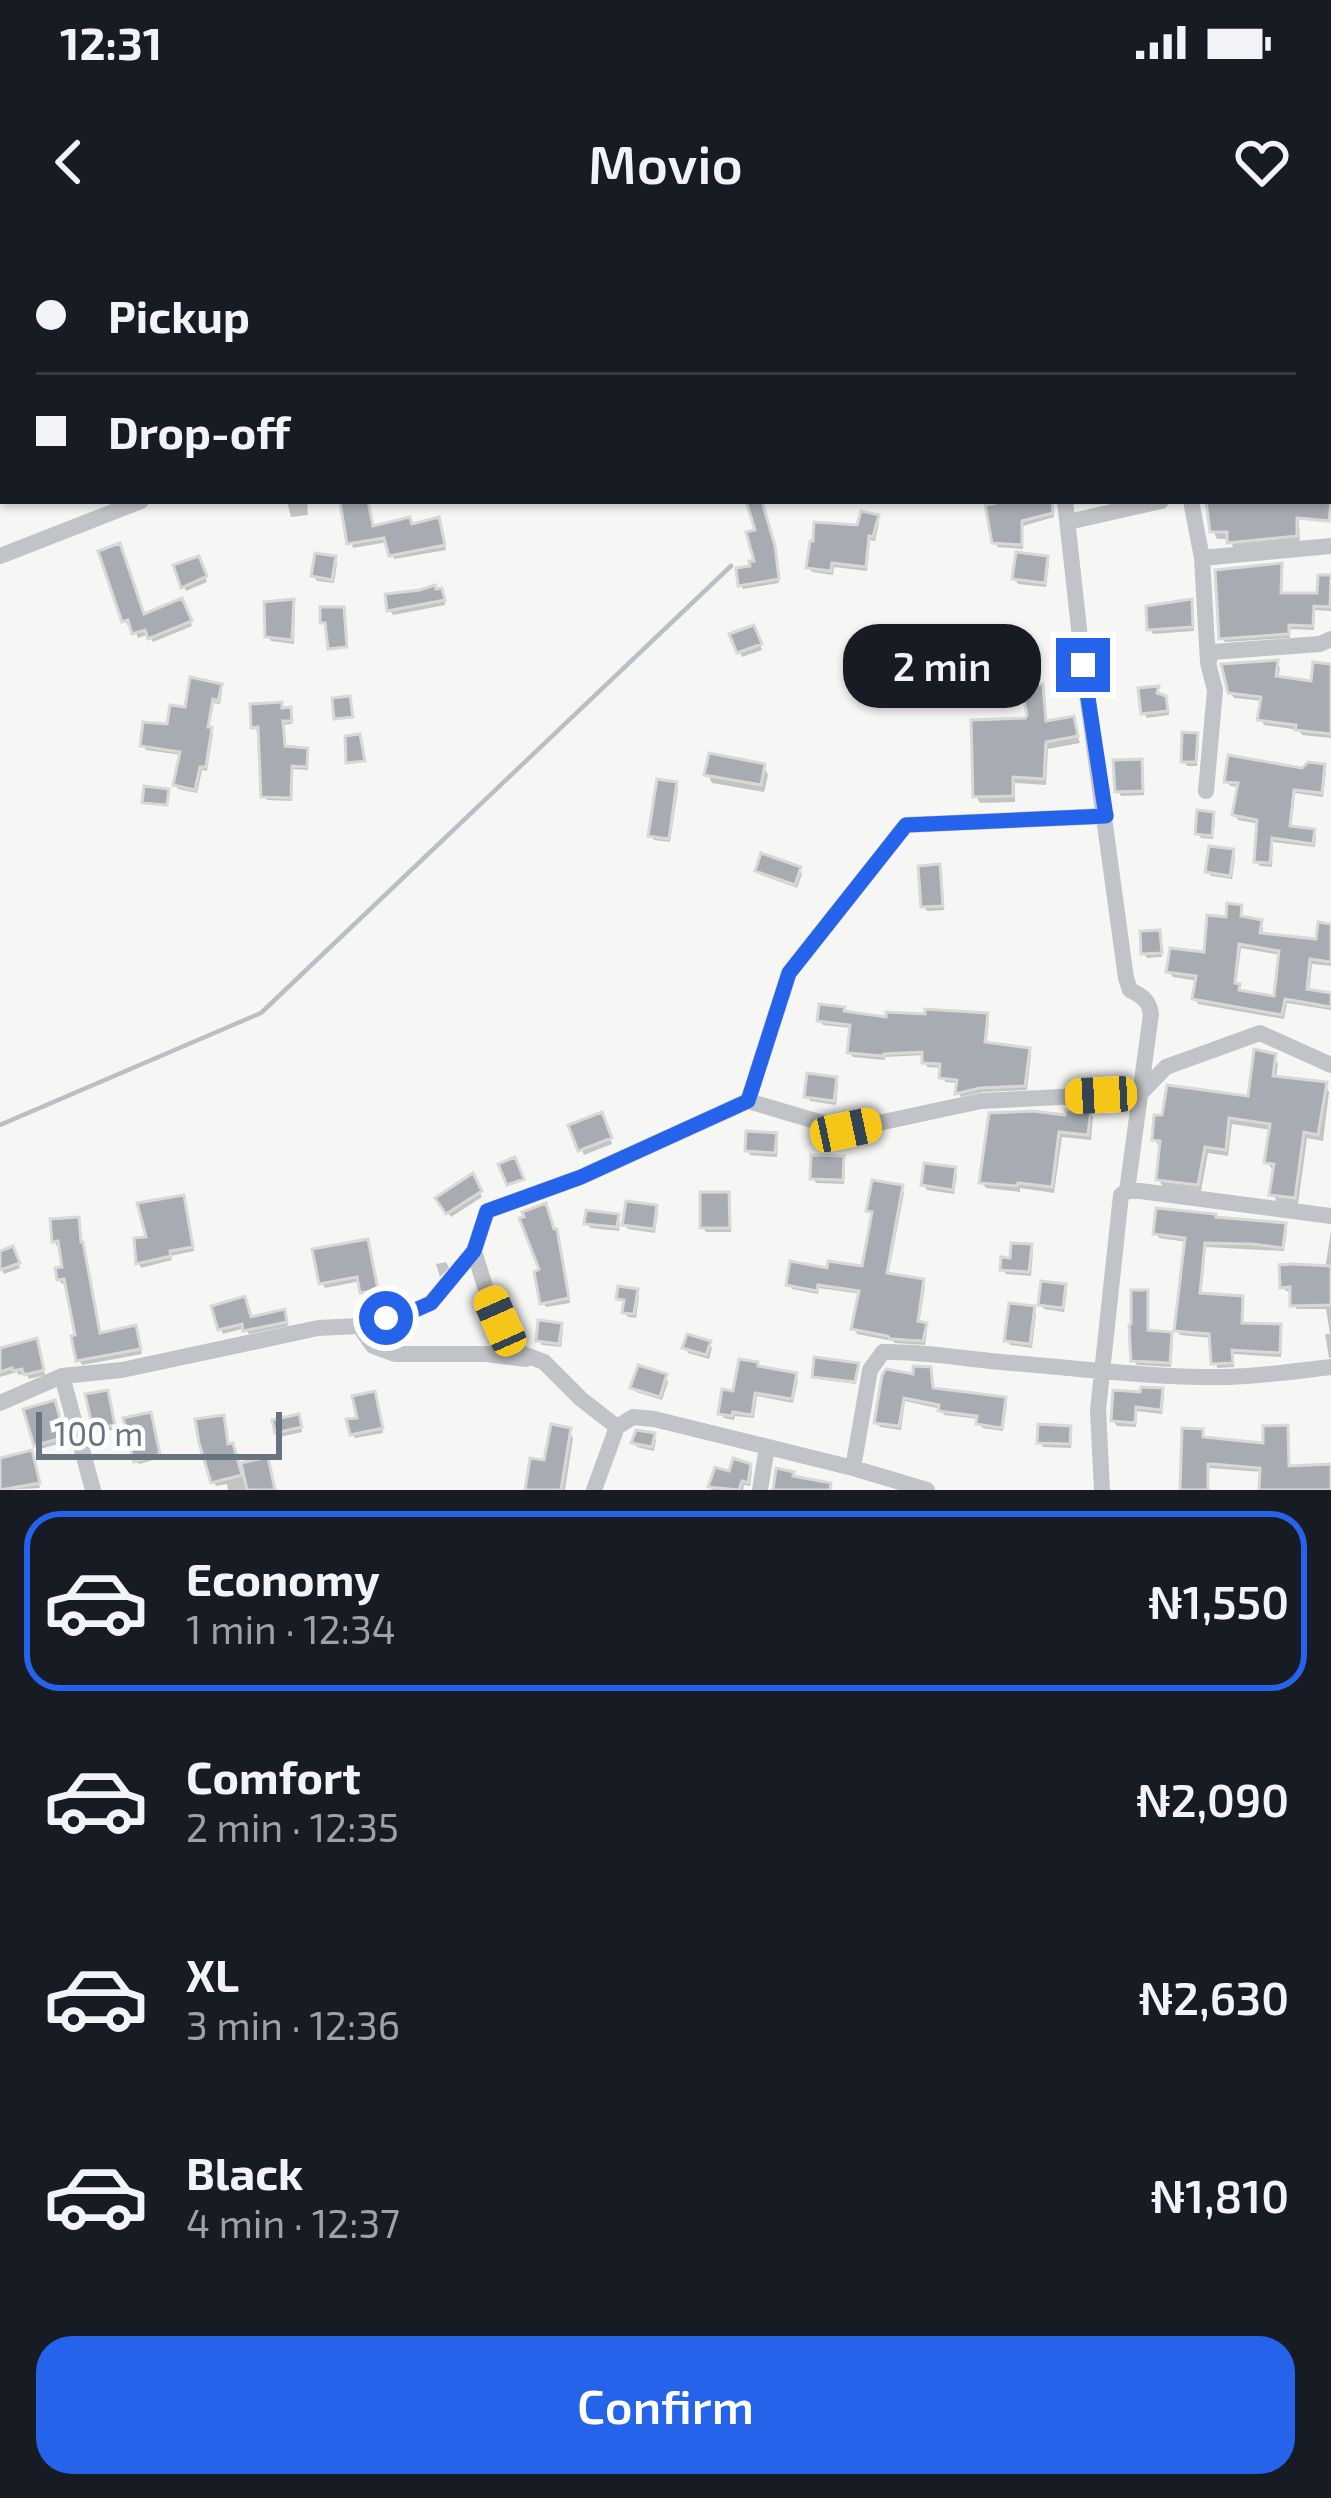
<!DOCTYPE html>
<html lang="en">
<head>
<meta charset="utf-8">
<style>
	:root { --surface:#171b24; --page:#20242c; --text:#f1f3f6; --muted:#9ea1a6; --line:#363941; --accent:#2563eb }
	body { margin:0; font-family:"Exo 2",sans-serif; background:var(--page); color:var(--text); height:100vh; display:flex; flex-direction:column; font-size:45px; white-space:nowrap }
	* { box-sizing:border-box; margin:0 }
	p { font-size:39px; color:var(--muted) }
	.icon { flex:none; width:66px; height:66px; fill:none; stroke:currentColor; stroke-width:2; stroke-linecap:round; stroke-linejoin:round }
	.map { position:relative; height:1250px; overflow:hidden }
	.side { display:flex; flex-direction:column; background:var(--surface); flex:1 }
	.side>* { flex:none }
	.banner { position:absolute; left:0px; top:0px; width:1332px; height:264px; box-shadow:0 3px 9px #0004; display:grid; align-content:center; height:264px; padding:0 36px; background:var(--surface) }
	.scale { position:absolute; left:36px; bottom:30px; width:246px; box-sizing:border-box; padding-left:12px; border:6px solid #697481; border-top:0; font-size:33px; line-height:42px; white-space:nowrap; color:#697481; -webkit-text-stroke:9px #fff; paint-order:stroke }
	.end { position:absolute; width:54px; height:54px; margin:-27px; border:15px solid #2563eb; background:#fff; box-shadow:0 0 0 6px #fff }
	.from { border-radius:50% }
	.bubble { position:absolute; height:84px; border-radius:36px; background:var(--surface); box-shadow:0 3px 9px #0004; font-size:39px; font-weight:600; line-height:84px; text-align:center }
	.car { position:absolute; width:36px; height:72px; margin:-36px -18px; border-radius:15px; box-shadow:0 0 9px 3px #0007; background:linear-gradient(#f5c518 24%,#345 0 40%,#f5c518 0 76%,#345 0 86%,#f5c518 0) }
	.banner b { display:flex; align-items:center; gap:42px; height:114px; font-size:45px }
	.banner b+b { border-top:3px solid var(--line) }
	.banner i { width:30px; height:30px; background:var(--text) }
	ul { padding:21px 0 0; list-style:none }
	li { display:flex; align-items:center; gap:36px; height:180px; margin:0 24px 18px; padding:0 12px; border:6px solid transparent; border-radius:36px }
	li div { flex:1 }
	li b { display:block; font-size:45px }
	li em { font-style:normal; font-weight:600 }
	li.on { border-color:var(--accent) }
	li>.icon { width:108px; height:108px; stroke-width:1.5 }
	.cta { display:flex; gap:24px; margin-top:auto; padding:24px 36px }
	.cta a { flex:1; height:138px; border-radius:36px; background:var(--accent); color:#fff; font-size:48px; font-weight:600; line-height:138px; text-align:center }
	.status { display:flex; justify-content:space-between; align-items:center; height:84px; padding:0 60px; background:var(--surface); direction:ltr }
	.status svg { height:33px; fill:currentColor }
	header { display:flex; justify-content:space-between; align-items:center; height:156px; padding:0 36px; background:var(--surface); font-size:54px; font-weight:600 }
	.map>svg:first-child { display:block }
</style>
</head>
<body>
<div class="status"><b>12:31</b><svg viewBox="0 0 49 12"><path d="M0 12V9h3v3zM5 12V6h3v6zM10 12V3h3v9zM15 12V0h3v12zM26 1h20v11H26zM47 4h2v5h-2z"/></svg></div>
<header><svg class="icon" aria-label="back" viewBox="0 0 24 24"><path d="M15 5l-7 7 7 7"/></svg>Movio<svg class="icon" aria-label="heart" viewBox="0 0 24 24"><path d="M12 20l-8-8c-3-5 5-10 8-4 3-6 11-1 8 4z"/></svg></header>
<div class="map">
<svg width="1331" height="1250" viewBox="0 0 1331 1250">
	<rect width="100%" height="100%" fill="#f6f6f4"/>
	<path fill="#0003" fill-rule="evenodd" d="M433,0H487V3H432Z
		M565,0H592V3H565Z
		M1146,0H1171L1172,3H1146Z
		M1313,0H1331V35L1329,3H1283Z
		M287,261H307L308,275L291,277Z
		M366,261L373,289L440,286L446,310L394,319L388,302L353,308L343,265Z
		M754,261L762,263L776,313L779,343L743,349L741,345L758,324L759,292Z
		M1027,261H1051L1054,277L1023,286V309L998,307L995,302Z
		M1231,261H1298L1300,304L1234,310L1230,299H1217L1213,291Z
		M877,278L879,283L875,301L870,300L867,331L834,327L833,335L812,332L809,327Z
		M102,312L144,377L184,367L192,386L153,402L149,394L138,398L132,384L128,386L125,381Z
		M334,319L337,324L334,343L317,341L314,336Z
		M1046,319L1049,324L1046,347L1018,344L1015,339Z
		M201,324L207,342L186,351L184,346Z
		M1280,327L1283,331L1282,356H1320L1321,338H1331V371L1315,370L1314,390L1289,389L1290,398L1225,402L1222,398Z
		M444,356L445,365L393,375L390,370L388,357Z
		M292,362L295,366L294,404L271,401L268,396Z
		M1190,362L1194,391L1153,394L1150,389Z
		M756,393L762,410L742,417L733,396Z
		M1277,423L1280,428L1278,439L1313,444L1331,427V498L1302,495L1299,490L1264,485L1261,479L1263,461L1234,458L1230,452Z
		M220,446L222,451L220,464L214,463L209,488L213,494L207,531L202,530L197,553L178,549L176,545L182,515L146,510L143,506Z
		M1041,447L1045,454L1047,484L1072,479L1080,503L1048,509L1046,545L1015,543V562L980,563L976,556L1027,481Z
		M1157,449L1159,457L1164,459L1168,464L1169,475L1147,478L1144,473Z
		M283,471L291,474L292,484L283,485L285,509L307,511L308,530L293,529L292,561L267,560L261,491H257L254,487Z
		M1197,496L1199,501L1197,526H1187L1184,521Z
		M1140,522L1143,527L1144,555L1121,556L1118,551Z
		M763,526L768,535L764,552L712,543L708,535Z
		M1323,526L1326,531L1323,557L1295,553L1291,589L1313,592L1316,597L1315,607L1273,602L1272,627L1260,626L1257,622L1260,584L1238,580L1235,575L1241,547L1230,546L1228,541Z
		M676,545L678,550L670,602L654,600L651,595Z
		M1213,575L1215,580L1213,599L1201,598L1198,593Z
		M1232,612L1235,617L1232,639L1211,636L1208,631Z
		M938,627L941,632L944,670L927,671L924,667Z
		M799,629L802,634L797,648L761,635L758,631Z
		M1240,668L1242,680L1260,683L1263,688L1262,696L1319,702L1331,687V726L1312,724L1309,752L1331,757V770L1287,763L1284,779L1198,764L1195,759L1198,741L1173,737L1169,732L1206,716L1228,680ZM1241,708L1281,715L1276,760L1242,752L1236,746Z
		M1159,693L1162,717L1147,718L1144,713Z
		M846,774L889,780L987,776L989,781L986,805L1028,810L1031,815L1027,850L983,852L960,857L959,843L945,842L943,828L927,827L925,815L885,817V820L853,817L850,813L853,788L823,785L820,781Z
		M1274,817L1278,824L1276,839L1325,845L1329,852L1323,901L1307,898L1298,964L1277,962L1273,954L1276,930L1272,929L1267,922L1272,890L1232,884L1228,916L1208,913L1201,951L1163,947L1159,940L1163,907H1159L1155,899L1250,860Z
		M836,840L838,844L836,865L810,861L808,856Z
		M1089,871L1093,877L1091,900L1062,897L1054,953L1020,948V952L986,948L982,942L1068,879Z
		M603,880L612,904L584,915L572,887Z
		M775,896L778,900L777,917L750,915L748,910Z
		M842,919L845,924L844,944L816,943L813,938Z
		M954,930L957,935L954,954L927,950L924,945Z
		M472,937L482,957L451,977L439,959Z
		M901,948L904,953L888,1036L922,1042L925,1047L919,1084L925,1085L927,1090L925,1105L895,1103L893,1101L857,1094L855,1089L862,1054L819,1048L818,1054L792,1049L789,1044L830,1031L865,1029L872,976L869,971Z
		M727,955L730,959L731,992H706L703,987Z
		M185,963L194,1011L170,1016L172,1020L141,1028L139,1023L149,999Z
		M655,968L658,973L655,993L628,989L625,984Z
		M617,977L620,982L619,991L590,988L587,983Z
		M77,980L100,1096L137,1093L142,1114L82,1125L79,1120V1098L68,1043L62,1044L59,1039L65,1029L62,1006H57L54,1001Z
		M1216,980L1284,986L1287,991L1284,1011L1206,1007L1201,1056L1241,1059L1244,1064L1243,1086L1279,1087L1282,1092L1281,1117L1233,1114L1234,1127L1217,1128L1212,1098L1180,1095L1177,1090L1187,1002L1159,998L1156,993Z
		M1331,991V1118H1329L1325,1094H1330L1326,1069H1296L1293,1051H1286L1283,1047L1325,1029Z
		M558,997L570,1063L546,1067L543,1063Z
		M369,1007L378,1055L366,1057L361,1041L325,1048L322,1043Z
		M1030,1007L1033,1012L1031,1036L1006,1034L1003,1029Z
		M0,1015H15L20,1028L4,1034L0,1026Z
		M446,1022L449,1028L440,1037L436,1024Z
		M1064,1047L1067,1051L1064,1072L1044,1069L1041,1064Z
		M636,1052L639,1056L636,1078L628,1077L625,1072L626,1064L619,1058Z
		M1146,1053L1149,1058V1093L1171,1095L1173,1100L1171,1127L1137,1125L1134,1120Z
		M1033,1069L1036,1074L1032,1108L1010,1105L1007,1100Z
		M286,1077L288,1086L249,1094L245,1088L223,1094L221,1089L250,1080Z
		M560,1086L563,1091L561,1107L542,1105L539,1100Z
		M709,1104L712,1108L709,1119L688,1113L686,1108Z
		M38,1106L45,1135L29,1139L26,1133L19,1135L17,1132L0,1137V1111Z
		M858,1126L856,1144L817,1139L815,1136Z
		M759,1129L795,1136L798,1140L793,1163L757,1156L754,1178L735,1176L734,1180L724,1178L721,1173Z
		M885,1136L933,1151L1004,1160L1007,1165L1003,1191L982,1188L980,1179L944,1175L941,1169L905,1161L901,1190L880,1187L877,1182Z
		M665,1137L668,1142L662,1160L636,1152L634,1147Z
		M1162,1151L1164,1156L1162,1174L1137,1171L1136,1187L1117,1186L1114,1181L1143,1156Z
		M109,1158L116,1189L98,1193L95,1188Z
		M377,1159L383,1193L355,1198L352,1194Z
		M56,1168L66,1202L40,1209L37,1205Z
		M223,1178L229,1207L238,1227L267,1221L275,1250H228L227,1244L216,1246L214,1242Z
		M152,1179L160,1218L139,1224L136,1221Z
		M300,1182L302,1192L280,1197L278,1192Z
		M1069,1188L1072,1193L1071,1208L1043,1207L1040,1202Z
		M1286,1188L1289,1193L1290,1229L1331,1226V1250L1263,1232L1209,1228V1250H1184L1202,1192L1204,1197L1267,1206Z
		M569,1191L573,1198L565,1250H528Z
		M653,1195L656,1200L654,1211L637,1207L635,1203Z
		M33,1218L40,1248L0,1250V1221Z
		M749,1226L752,1231L750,1246L744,1245L743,1250H711L717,1230L731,1235Z"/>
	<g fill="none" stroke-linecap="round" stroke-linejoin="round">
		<path stroke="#b8c0c5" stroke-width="4.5" d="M0,885L261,773L731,326"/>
	</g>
	<path fill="#a6acb2" stroke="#d8d8d6" stroke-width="3" fill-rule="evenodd" d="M368,261L373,286L410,277L412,284L439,277L445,305L389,316L384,298L347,304L340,262Z
		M746,261H762L775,306L779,339L738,346L736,328L750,326L749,321H754L746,292L755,290Z
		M1008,261H1052L1053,273L1022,281V305L992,303L985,265Z
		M1206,261H1331V263L1329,281L1297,278V296L1227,303V292H1210Z
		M861,271L879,275L873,297L869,296L866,327L832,323L831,331L806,328L810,301H813L814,282L857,285Z
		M120,303L144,374L182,358L192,381L148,399L145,390L132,394L128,380L122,382L98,311Z
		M1016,312L1048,316L1045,343L1012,339Z
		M315,313L336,316L332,340L311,336Z
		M199,316L207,336L181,348L173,325Z
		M1282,323L1281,353H1317L1318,335H1331L1330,367L1314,366L1313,386L1289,385V394L1219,399L1215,330Z
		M435,345L436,349L442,348L445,360L387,371L385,354L420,350Z
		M294,359L292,400L265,397L264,362Z
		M1192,359L1193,387L1147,390L1146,366Z
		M320,367H344L347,407L328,409L325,383H320Z
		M754,385L762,404L737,413L729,394Z
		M1278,420L1276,436L1311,441L1313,422L1331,424V494L1295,490L1296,485L1257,480L1261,457L1228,453L1221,424Z
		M190,437L222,444L218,461L213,459L208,487H212L206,527H200L195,550L173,545L180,512L140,506L143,482L167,484L170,465L185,467Z
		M1043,444L1046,481L1074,476L1078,496L1046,502L1044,539L1013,537V556L973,557L971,480L1025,478L1027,475L1021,448Z
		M1159,446L1157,453L1166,456L1168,471L1141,474L1138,448Z
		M350,456L353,477L334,479L332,458Z
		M282,462V468L291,467L292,481H283L285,506L308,508L307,527L292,526L291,558L261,557L258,487L251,488L250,464Z
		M1182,492L1198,493L1196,522H1181Z
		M360,494L365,521L346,523L345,496Z
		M709,513L765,524L761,545L704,535Z
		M1228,515L1302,528L1308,522L1325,524L1322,553L1294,550L1290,586L1315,589L1313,604L1272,598L1270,623L1254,622L1257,580L1232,575L1238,543L1224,542Z
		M1142,519L1143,551L1115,552L1113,520Z
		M657,539L677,542L669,599L648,596Z
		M144,546L169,549L167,565L142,563Z
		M1197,570L1214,572L1212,596L1195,594Z
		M1209,606L1234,609L1230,636L1205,632Z
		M761,613L801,627L795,645L755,631Z
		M940,624L943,666L921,667L918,626Z
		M1227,663L1242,665L1241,676L1262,680L1260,693L1316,699L1318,682L1331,684V722L1310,719L1307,749L1331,753V767L1285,759L1282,775L1192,759L1196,736L1166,732L1170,708L1204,712L1207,675L1226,677ZM1239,704L1279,711L1274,756L1239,750L1240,744L1235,743Z
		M1160,690L1162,713L1141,714L1140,691Z
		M819,764L845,767L844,771L886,777V772L925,774V769L988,773L985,802L1030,808L1025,846L980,848L955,854L957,840L939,838L940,824L922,823V812L884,814V816L847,813L850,785L817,781Z
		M1254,809L1276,814L1273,836L1327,842L1318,895L1304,892L1295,958L1269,955L1274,924L1264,923L1270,884L1229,878L1226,910L1205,907L1198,945L1156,940L1160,901L1152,900L1154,875H1162L1167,845L1248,856Z
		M807,833L837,837L834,861L804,857Z
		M1091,868L1088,895L1059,892L1052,947L1018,943L1017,946L979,943L989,873L1034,871L1065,875V870Z
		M602,872L612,898L578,911L568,885Z
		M746,891L777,893L775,913L745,911Z
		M811,915L844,916L843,940L810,939Z
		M515,917L524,939L507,945L498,924Z
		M924,923L956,927L953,950L921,945Z
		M473,933L482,951L446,974L435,958Z
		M872,940L903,945L887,1033L924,1039L918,1081L927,1083L923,1101L890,1099L888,1096L851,1089L859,1051L818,1045L817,1051L786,1045L790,1021L827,1028L828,1021L862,1026L872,972L866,971Z
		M700,952H729L730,988H700Z
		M184,955L193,1007L170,1011L171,1016L136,1024L134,998L146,997L137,963Z
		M626,961L657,965L654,989L622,985Z
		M546,963L554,989H557L569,1058L540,1064L534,1032L539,1029L519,978L524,977L522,972Z
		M1156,968L1216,974V977L1286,983L1283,1008L1252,1004L1205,1003L1200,1053L1243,1056L1242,1083L1281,1084L1280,1113L1232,1110L1233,1123L1211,1124L1209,1094L1174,1091L1185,998L1153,994Z
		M586,970L619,974L617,987L584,984Z
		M79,977L81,1002H83L100,1093L136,1085L141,1109L76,1121L71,1096L75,1095L64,1039L57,1040L55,1028L62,1027L58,1001L52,1002L50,979Z
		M368,999L378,1050L360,1053L357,1037L319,1044L312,1009Z
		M1011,1003L1032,1004L1029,1032L1000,1030L1001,1017L1010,1018Z
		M13,1006L20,1023L0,1030V1011Z
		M1293,1024L1331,1026V1065L1290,1066V1047L1280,1048L1279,1025Z
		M1041,1041L1066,1044L1063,1068L1038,1065Z
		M618,1046L638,1049L634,1074L622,1073L624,1060L616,1059Z
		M1131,1050H1148V1090L1172,1092L1170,1123L1131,1121L1129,1085L1131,1084Z
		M245,1056L251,1077L285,1069L287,1082L243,1091L242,1084L218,1090L211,1066Z
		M1009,1063L1035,1066L1030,1104L1004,1101Z
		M538,1080L562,1083L559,1104L536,1101Z
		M687,1094L711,1101L706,1115L682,1108Z
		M37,1098L44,1130L24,1135L22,1129L13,1131L12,1128L0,1132V1108Z
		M814,1117L859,1123L855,1142L812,1137Z
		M739,1119L758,1122V1126L797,1133L792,1159L755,1153L752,1175L733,1172L732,1176L718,1174L722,1149L733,1151Z
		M638,1125L667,1134L660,1157L630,1148Z
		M913,1126L931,1127L933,1148L1006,1157L1002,1188L976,1184L977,1176L938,1171L939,1165L904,1158L899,1186L874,1183L882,1135L886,1129L913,1134Z
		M1141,1147L1163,1148L1161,1170L1136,1167L1135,1183L1111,1181L1113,1150L1140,1152Z
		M108,1150L115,1185L93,1189L85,1154Z
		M375,1151L383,1188L350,1195L346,1179L357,1178L352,1156Z
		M55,1160L65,1197L34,1206L23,1169Z
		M151,1172L160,1214L134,1222L123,1178Z
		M299,1174L302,1187L275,1193L272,1180Z
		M224,1175L228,1204L233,1203L242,1235L211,1243L199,1203L195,1179Z
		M551,1184L571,1188L561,1250H525L530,1218L544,1220Z
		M1038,1184L1071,1186L1070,1204L1037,1203Z
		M1288,1185L1289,1226L1331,1224V1250H1259L1260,1228L1212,1224H1208V1250H1180L1182,1188L1203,1189V1197L1263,1203V1186Z
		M636,1190L655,1193L652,1207L631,1203Z
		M32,1210L40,1243L0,1250V1218Z
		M268,1217L275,1250H247L241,1223Z
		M733,1218L751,1224L748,1243L742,1241L739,1250L708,1247L715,1227L729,1231Z
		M776,1228L794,1232L793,1236L831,1243L830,1250H773Z"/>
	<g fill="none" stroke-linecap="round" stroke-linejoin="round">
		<path stroke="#c0c3c7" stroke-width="16" d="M165,3V0
			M418,3V0
			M1039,3L1051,0
			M1329,99L1331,97
			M1329,228H1331
			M1065,261L1083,425L1126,738L1130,750C1142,756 1149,760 1151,774L1127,951
			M1191,261L1202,318L1208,422
			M1068,282L1161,261
			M0,316L141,261
			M1202,318L1331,306
			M1206,551L1215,450L1208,423L1212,412L1320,404L1331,399
			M748,861L846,890L981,861L1141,853L1166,827L1260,793L1331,825
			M474,1011L487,1053L513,1110L544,1122L581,1159L617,1187
			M359,1086L373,1106L395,1114H486L526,1119
			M62,1136L93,1250
			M0,1163L62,1136L122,1130L318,1088L359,1086L413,1071L431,1063L474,1011L487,971L581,937L748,861L789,733L906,585L1106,576
			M853,1228L870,1130L883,1112C926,1111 970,1120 1013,1123C1084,1129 1157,1138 1228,1137C1262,1136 1297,1131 1331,1127
			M594,1250L617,1187L633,1177L654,1179L853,1228L927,1250
			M760,1250L767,1207
			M1102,1250L1098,1170L1121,955L1127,951H1140L1331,976"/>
	</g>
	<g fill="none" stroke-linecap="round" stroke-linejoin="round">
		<path stroke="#2563eb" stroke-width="15" d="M386,1078L413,1071L431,1063L474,1011L487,971L581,937L748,861L789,733L906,585L1106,576L1083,425"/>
	</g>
</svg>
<div class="scale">100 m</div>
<i class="end from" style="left:386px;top:1078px"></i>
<i class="end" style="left:1083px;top:425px"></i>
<div class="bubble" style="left:843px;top:384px;width:198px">2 min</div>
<i class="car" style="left:1101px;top:855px;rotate:267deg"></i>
<i class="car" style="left:846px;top:890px;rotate:78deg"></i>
<i class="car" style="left:500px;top:1081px;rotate:336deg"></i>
<div class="banner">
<b><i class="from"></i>Pickup</b>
<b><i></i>Drop-off</b>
</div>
</div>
<section class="side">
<ul>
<li class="on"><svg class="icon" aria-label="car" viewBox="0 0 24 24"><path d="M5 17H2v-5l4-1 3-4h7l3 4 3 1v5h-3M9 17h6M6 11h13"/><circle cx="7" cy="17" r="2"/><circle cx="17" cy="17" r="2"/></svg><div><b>Economy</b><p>1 min · 12:34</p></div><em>₦1,550</em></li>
<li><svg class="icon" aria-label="car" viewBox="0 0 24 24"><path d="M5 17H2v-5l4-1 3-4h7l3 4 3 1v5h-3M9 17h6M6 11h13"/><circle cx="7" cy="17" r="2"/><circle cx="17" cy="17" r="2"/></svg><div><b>Comfort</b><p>2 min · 12:35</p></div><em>₦2,090</em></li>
<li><svg class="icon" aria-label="car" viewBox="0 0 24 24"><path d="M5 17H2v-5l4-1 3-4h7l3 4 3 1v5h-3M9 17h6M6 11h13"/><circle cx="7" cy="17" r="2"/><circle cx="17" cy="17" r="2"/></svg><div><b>XL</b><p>3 min · 12:36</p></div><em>₦2,630</em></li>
<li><svg class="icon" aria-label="car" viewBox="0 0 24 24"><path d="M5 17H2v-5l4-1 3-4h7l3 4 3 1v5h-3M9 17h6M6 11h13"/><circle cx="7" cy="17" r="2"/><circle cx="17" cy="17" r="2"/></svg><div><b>Black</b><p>4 min · 12:37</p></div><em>₦1,810</em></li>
</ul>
<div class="cta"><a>Confirm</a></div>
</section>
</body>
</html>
